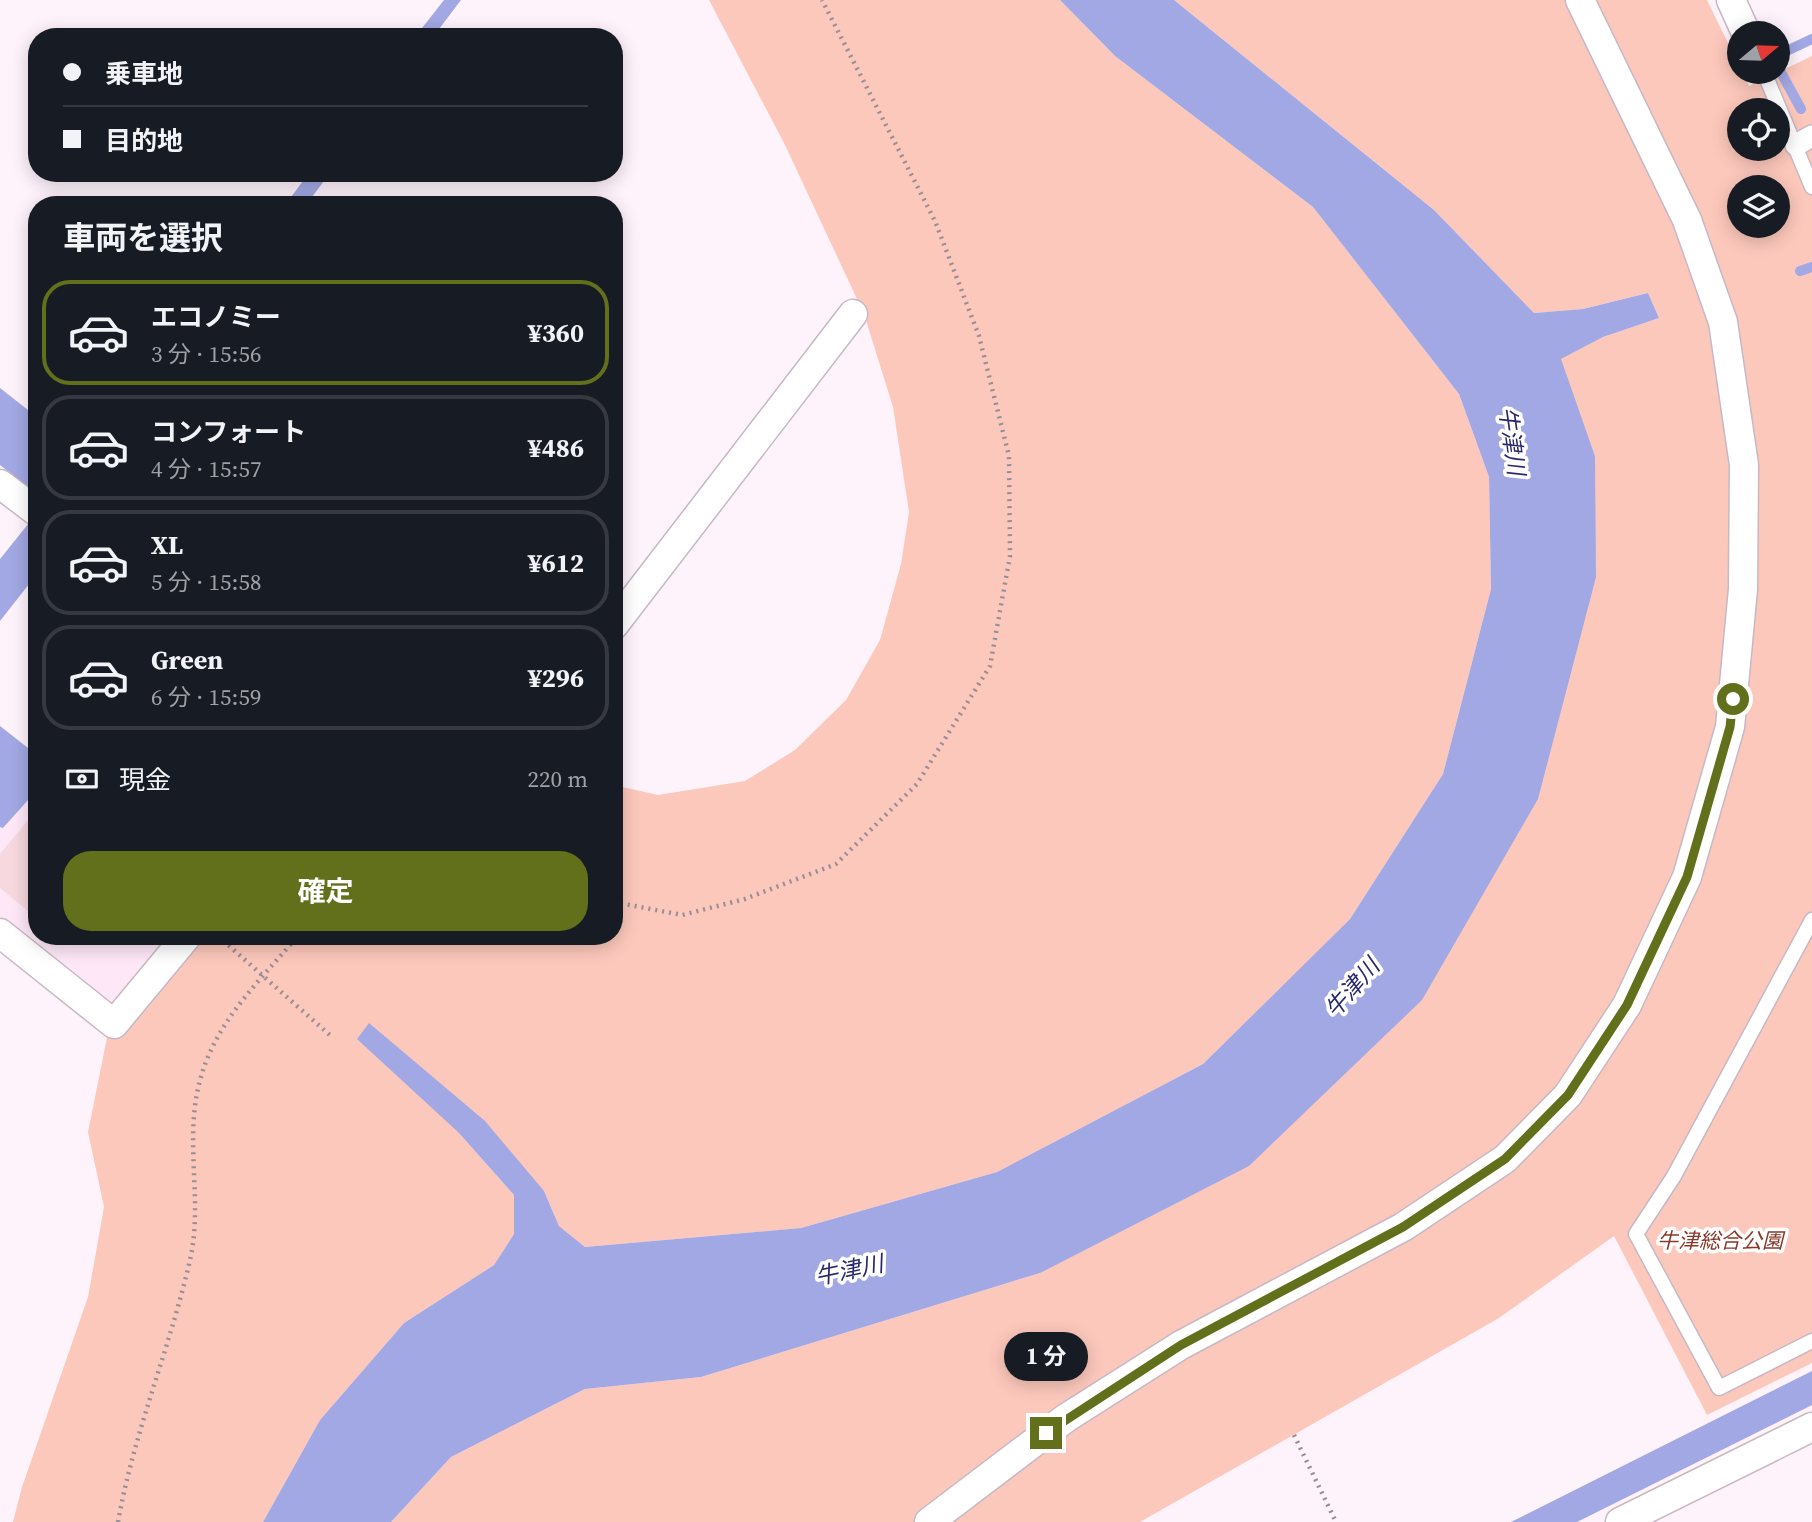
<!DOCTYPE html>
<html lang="ja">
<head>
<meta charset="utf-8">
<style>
	:root { --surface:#171b24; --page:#242831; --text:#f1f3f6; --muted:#9ea1a6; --line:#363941; --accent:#62701b }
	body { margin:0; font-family:"Source Serif 4","Noto Sans JP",serif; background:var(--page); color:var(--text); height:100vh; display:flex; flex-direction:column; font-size:26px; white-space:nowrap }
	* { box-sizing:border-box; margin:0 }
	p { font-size:23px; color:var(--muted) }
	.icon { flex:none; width:38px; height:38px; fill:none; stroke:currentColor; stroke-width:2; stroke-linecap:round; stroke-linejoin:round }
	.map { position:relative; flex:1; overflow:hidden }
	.details { position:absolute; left:28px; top:196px; width:595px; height:749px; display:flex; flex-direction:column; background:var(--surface); border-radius:28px; box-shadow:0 4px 18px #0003 }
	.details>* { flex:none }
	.guide { position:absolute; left:28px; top:28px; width:595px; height:154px; border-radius:28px; box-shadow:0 4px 18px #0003; display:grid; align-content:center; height:154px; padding:0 35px; background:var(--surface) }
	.needle { width:46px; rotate:71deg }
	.tools { position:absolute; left:1727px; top:21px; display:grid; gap:14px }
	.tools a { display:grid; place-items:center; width:63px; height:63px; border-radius:50%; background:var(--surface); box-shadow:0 4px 18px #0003; font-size:35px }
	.end { position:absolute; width:32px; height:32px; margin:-16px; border:9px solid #62701b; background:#fff; box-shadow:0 0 0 4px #fff }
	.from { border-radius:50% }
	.bubble { position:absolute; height:49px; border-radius:24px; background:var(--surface); box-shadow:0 4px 18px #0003; font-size:23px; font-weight:700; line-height:49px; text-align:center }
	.guide b { display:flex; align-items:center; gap:24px; height:66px; font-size:26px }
	.guide b+b { border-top:2px solid var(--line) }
	.guide i { width:18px; height:18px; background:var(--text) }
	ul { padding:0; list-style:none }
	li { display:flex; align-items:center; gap:21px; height:105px; margin:0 14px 10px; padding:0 21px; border:4px solid var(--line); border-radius:28px }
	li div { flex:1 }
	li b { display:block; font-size:26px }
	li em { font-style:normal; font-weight:700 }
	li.current { border-color:var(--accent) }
	li>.icon { width:63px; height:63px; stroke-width:1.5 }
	h2 { padding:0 35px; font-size:32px; line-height:84px }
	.pay { display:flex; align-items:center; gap:18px; height:77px; padding:0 35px; font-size:26px }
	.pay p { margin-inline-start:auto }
	.action { display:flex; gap:14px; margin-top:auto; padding:14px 35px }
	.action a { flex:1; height:80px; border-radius:28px; background:var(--accent); color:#fff; font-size:28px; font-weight:700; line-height:80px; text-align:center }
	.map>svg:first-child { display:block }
</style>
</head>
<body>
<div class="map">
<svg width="1812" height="1522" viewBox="0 0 1812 1522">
	<rect width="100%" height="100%" fill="#fff3fb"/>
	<path fill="#fee8f8" d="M35,788L37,936H174L112,1013L0,922V827L4,828Z"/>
	<path fill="#fdc8bc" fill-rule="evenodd" d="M709,0H1060L1115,56L1313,207L1459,394L1489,477L1491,589L1443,774L1350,919L1203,1064L997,1172L801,1228L585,1247L559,1226L544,1191L458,1132L514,1195V1234L494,1265L404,1323L320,1420L263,1522H13L22,1487L88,1297L104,1207L88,1132L112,1013L174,936H614V785L658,795L745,781L795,750L846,700L880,640L901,564L909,512L893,407L864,314L785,145Z
		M1174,0H1707L1749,86L1812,56V1363L1707,1415L1614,1236L1499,1318L1140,1522H391L451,1457L585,1389L701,1377L1040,1273L1422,1000L1595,456L1560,359L1603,337L1659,318L1648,293L1583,309L1534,313L1434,210ZM1740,110H1778V149H1740ZM1740,187H1778V226H1740Z"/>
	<path fill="#a1a8e3" d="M444,0H461L433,37H415Z
		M1060,0H1174L1434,210L1534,313L1583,309L1648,293L1659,318L1603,337L1561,359L1595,456L1596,577L1538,799L1422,1000L1249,1166L1040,1273L701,1377L585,1389L451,1457L391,1522H263L320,1420L404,1323L494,1265L514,1234V1195L458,1132L357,1039L369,1023L485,1121L544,1191L559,1226L585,1247L801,1228L997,1172L1203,1064L1350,919L1443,774L1491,589L1489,477L1459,394L1313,207L1115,56Z
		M309,173H330L306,205H285Z
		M0,388L37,417V494L0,465Z
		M37,513V574L0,621V559Z
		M0,726L37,755V790L3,828L0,827Z
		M1812,1371V1405L1577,1522H1511Z"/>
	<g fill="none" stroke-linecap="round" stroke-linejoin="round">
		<path stroke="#a1a8e3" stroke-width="10" d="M1778,55L1812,39
			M1778,67L1801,109
			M1800,271L1812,267"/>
	</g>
	<path fill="#f6d8de" d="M37,809V912L34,916L0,888V854Z"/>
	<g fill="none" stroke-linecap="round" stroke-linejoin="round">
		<defs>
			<path id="service" d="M1764,72L1812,187
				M1812,920L1674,1176L1636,1234L1719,1388L1812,1341"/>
			<path id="pedestrian" d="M1796,145L1812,136"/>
			<path id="minor" d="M1731,0L1746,33
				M0,484L37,512
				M614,625L853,314
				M0,933L114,1024L187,936
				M929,1522L1066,1418L1181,1345L1403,1227L1505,1159L1568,1095L1627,1005L1687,877L1730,727L1743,589L1744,465L1723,322L1687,220L1580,0
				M1620,1522L1812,1427"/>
		</defs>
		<use href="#service" stroke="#c7b8c3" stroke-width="17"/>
		<use href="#pedestrian" stroke="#c7b8c3" stroke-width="24"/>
		<use href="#minor" stroke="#c7b8c3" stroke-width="31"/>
		<path stroke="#968e94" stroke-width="4.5" stroke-dasharray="2 5" stroke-linecap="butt" d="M614,902L682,915L745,899L836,864L917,784L990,666L1010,556L1009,456L979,336L935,221L822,0
			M218,936L332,1037
			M1294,1435L1336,1522
			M118,1522C134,1432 170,1348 190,1260C201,1213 190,1164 194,1116C200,1036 249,993 298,936"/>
		<use href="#service" stroke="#fff" stroke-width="14"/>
		<use href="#pedestrian" stroke="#fff" stroke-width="21"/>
		<use href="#minor" stroke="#fff" stroke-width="28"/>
	</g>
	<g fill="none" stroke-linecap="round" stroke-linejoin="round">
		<path stroke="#62701b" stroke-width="9" d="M1046,1433L1181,1345L1403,1227L1505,1159L1568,1095L1627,1005L1687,877L1730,727L1733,699"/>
	</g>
	<g text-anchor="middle" stroke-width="7" stroke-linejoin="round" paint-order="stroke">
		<g font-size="21" font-style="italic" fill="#893828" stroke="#fff">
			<text x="1720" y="1248">牛津総合公園</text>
		</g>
		<g font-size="23" font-style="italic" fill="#2a296d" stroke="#fff">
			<text transform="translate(1512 441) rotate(82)" y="8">牛津川</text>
			<text transform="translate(1352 988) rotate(-49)" y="8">牛津川</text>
			<text transform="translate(849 1270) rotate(-12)" y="8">牛津川</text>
		</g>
	</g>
</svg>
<div class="tools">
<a><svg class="needle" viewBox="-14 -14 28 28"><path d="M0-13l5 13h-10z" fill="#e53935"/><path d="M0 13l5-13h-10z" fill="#9ea1a6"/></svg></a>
<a><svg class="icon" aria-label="locate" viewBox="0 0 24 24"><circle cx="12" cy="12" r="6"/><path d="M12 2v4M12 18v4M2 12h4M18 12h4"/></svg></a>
<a><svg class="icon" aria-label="layers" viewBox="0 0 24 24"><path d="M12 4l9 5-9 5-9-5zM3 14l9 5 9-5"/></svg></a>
</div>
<i class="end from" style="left:1733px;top:699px"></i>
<i class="end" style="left:1046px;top:1433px"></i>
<div class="bubble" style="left:1004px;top:1332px;width:84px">1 分</div>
<div class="guide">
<b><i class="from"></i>乗車地</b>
<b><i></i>目的地</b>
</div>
<section class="details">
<h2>車両を選択</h2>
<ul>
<li class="current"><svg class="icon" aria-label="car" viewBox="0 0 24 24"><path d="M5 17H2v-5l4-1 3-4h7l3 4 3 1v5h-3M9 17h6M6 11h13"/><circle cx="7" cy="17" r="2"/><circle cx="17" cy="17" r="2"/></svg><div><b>エコノミー</b><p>3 分 · 15:56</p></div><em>¥360</em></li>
<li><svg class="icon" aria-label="car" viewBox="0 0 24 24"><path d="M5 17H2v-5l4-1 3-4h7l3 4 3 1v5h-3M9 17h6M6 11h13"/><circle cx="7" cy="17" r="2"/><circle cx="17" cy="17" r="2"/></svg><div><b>コンフォート</b><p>4 分 · 15:57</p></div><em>¥486</em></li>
<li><svg class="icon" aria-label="car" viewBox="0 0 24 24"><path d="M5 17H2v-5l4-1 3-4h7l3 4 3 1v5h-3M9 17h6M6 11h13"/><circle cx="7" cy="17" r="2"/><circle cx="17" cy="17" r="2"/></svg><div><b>XL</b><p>5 分 · 15:58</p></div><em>¥612</em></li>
<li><svg class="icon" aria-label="car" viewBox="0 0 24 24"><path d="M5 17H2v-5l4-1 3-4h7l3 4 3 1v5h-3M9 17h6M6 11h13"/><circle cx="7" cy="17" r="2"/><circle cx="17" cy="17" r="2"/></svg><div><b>Green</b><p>6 分 · 15:59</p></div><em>¥296</em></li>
</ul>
<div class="pay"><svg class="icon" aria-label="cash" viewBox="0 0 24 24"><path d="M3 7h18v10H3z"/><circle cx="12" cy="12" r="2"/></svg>現金<p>220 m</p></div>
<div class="action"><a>確定</a></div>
</section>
</div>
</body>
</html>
